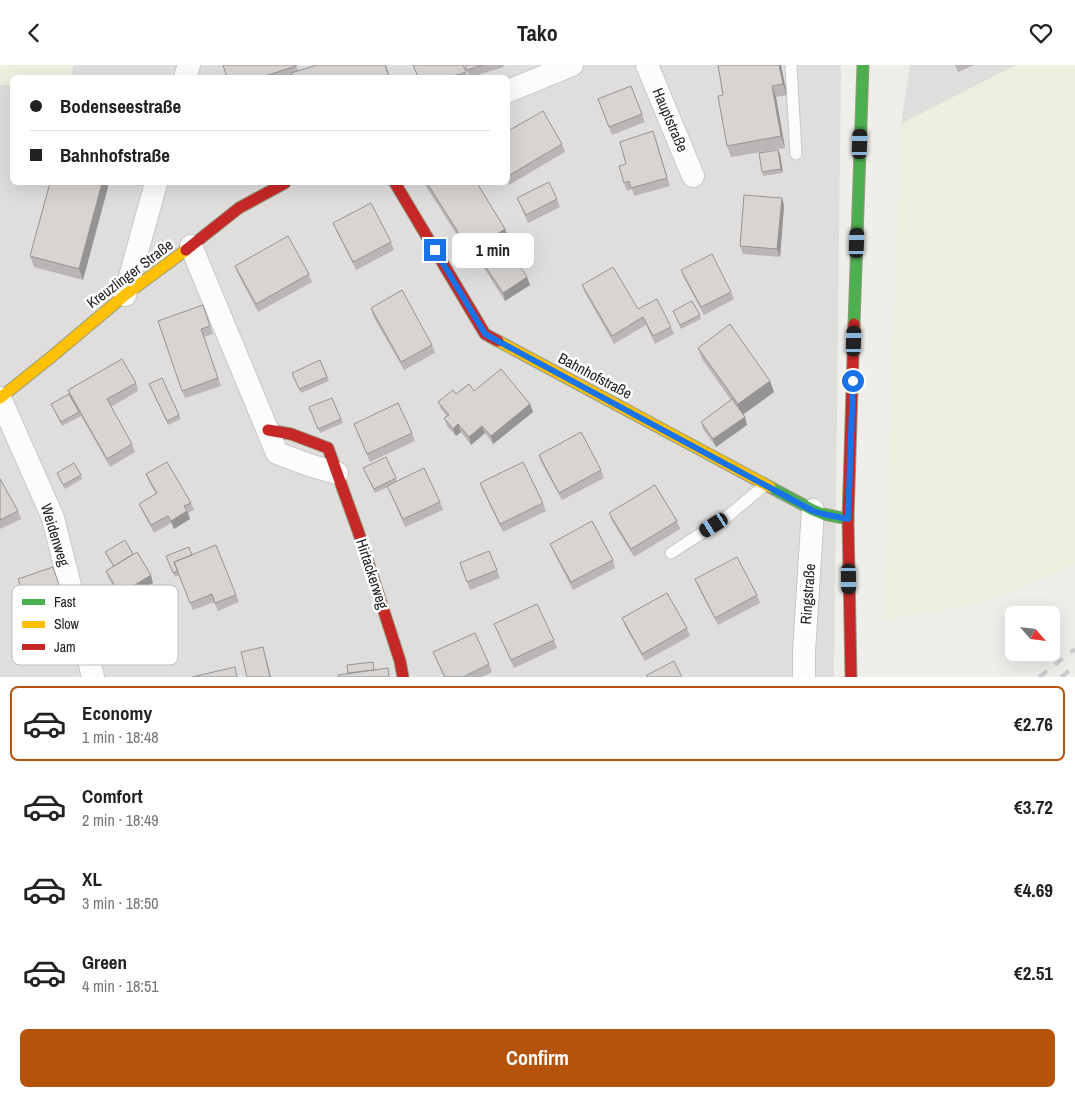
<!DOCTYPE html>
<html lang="en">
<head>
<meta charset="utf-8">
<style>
	:root { --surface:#fff; --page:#f2f2f2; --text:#222; --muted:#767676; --line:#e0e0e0; --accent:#b45309 }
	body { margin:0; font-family:"Archivo Narrow",sans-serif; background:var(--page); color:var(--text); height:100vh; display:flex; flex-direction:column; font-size:19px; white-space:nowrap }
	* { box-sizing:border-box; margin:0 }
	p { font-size:16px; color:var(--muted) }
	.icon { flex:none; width:28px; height:28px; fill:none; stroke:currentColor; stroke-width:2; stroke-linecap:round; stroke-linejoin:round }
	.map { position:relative; height:612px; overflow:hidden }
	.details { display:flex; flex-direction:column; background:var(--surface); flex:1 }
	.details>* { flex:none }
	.banner { position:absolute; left:10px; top:10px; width:500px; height:110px; border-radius:8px; box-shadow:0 5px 20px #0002; display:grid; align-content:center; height:110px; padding:0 20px; background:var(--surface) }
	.needle { width:32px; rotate:118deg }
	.tools { position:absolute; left:1005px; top:541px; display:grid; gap:10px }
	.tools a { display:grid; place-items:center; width:55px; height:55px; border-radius:8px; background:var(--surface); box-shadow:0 5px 20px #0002; font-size:25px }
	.end { position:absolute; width:22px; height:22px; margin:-11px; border:6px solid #1a73e8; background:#fff; box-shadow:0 0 0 2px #fff }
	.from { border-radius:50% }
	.bubble { position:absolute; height:35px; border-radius:8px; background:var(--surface); box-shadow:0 5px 20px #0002; font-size:16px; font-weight:800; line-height:35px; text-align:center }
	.car { position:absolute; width:15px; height:30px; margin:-15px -8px; border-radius:6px; box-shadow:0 0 4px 1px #0007; background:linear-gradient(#222 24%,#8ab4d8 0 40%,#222 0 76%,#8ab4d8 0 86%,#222 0) }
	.banner b { display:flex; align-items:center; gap:18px; height:48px; font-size:19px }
	.banner b+b { border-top:1px solid var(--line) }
	.banner i { width:12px; height:12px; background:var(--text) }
	ul { padding:9px 0 0; list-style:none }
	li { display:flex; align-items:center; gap:15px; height:75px; margin:0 10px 8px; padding:0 10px; border:2px solid transparent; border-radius:8px }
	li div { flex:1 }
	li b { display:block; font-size:19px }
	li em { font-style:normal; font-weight:800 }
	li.on { border-color:var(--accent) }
	li>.icon { width:45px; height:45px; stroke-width:1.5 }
	.cta { display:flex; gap:10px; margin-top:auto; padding:10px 20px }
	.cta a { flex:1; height:58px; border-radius:8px; background:var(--accent); color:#fff; font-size:20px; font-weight:800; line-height:58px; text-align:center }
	header { display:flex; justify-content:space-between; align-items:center; height:65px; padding:0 20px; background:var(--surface); font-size:22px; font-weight:800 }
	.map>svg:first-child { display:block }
</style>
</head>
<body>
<header><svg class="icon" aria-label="back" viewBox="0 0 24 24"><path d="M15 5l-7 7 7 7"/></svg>Tako<svg class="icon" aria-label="heart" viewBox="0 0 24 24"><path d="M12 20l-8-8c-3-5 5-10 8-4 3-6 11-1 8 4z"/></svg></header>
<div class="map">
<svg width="1075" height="612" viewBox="0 0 1075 612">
	<rect width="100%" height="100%" fill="#f0eeeb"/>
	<path fill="#dfdedc" d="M74,0H841L834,612H0V20H12V118H508V12H70Z
		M910,0H1016L901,59Z"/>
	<path fill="#efefdf" d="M0,0H73L70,12H12V20H0Z
		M1016,0H1075V498L1049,511L979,539L884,555L901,59Z"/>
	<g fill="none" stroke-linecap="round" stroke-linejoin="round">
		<defs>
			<path id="lane" d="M791,0L796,89
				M671,488L728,451L765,420"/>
			<path id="street" d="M647,0L693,111
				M185,12L189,0
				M508,26L572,0
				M191,181L277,388L309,400L337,408
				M125,230L156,118
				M0,333L53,453L93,612
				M804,612V587L813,445"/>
			<path id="fast" d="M854,259L863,0
				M770,422L813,445L823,449L848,454"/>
			<path id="slow" d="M498,276L770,422
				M0,333L50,293L125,230L186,185"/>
			<path id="jam" d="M395,118L485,269L498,276
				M186,185L239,143L285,118
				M268,365L291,369L328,383L358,466L400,596L403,612
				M851,612L848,454L854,259"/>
		</defs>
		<use href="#lane" stroke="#c9c8c7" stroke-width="13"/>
		<use href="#street" stroke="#c9c8c7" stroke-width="24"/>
		<use href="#fast" stroke="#999a82" stroke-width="13"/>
		<use href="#slow" stroke="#999a82" stroke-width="13"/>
		<use href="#jam" stroke="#999a82" stroke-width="13"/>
		<use href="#lane" stroke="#fdfcfc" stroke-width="11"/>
		<use href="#street" stroke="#fdfcfc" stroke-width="22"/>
		<use href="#fast" stroke="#4caf50" stroke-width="11"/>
		<use href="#slow" stroke="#ffc107" stroke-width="11"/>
		<use href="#jam" stroke="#c62828" stroke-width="11"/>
		<path stroke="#ccc" stroke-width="4" stroke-dasharray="10 10" stroke-linecap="butt" d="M1039,612L1075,584
			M1061,612L1075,601"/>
	</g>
	<path fill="#b9b6b5" d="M223,0H296L298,6L386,0L390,12H227Z
		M463,0L468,12H418Z
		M465,0H503L504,2L471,12H469Z
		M718,0H781L787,30L776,32L785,83L731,92L727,81L723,30Z
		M955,0H974L958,7Z
		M631,21L645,57L612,70L598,34Z
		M508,66L562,79L565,87L509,120L508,116Z
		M656,74L670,121L634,131L632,124L627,126L624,118L626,99Z
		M778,85L780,89L783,108L763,111L762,107Z
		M50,118H107L108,122L83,215L34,202L30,191Z
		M424,118H477L505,164L509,175L474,197Z
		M517,133L557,134L560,142L528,158Z
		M782,133L784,141L780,192L743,189L740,181Z
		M333,158L391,177L394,185L356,205L336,165Z
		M481,195L527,212L530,220L505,236L484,203Z
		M235,201L309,209L312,217L258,247L238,209Z
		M681,205L731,227L734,234L704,250L684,213Z
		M582,220L671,262L674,269L655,279L646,260L614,279L585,228Z
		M203,240L213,269L204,272L221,321L185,333L182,326Z
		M371,243L432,280L435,288L404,305L373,251Z
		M673,246L700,250L701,254L681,264Z
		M698,283L770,316L774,327L743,350L747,360L716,382L703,364L701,357L731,335L702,294Z
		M320,295L329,316L301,328L292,308Z
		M136,318L138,326L111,342L132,379L135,387L110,402L81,351L62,361L51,339L69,329L68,325Z
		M149,319L179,350L181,354L168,360Z
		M474,326L530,339L533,347L493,379L485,368L471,380L461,367L456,371L447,361L444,353L447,351L441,344L438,337L456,329Z
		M332,333L343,358L320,368L309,342Z
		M354,359L412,368L415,376L370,397Z
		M539,390L601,405L604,413L562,435L541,397Z
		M363,403L396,413L397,416L440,437L443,445L405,462L388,422L375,428Z
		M57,408L81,410L82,414L65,424Z
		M146,409L191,438L194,445L188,448L190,454L174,464L171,458L154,468L142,446L139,439L156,429L149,417Z
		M0,414L18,446L21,454L0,464Z
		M480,418L543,438L546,446L503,467L483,426Z
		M609,448L677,456L680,464L634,492L612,456Z
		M550,479L613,495L615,503L573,525L553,486Z
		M105,487L133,489L153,518L123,536L109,514L106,506L113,501L107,491Z
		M192,490L236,530L239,537L218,546L214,537L193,545L179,510L175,512L166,491Z
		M460,498L497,505L500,513L470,525Z
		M53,502L73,560L68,562L74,582L44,592L18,514Z
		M695,514L757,530L760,538L718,560L698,522Z
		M158,534L173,578L131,592L116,548Z
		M622,553L687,563L690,571L645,596L625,561Z
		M494,559L554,575L557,583L514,603Z
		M433,587L489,599L492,607L482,612H444Z"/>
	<path fill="#969493" d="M779,0H781L787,30L783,19Z
		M772,21L776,32L785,83L781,71Z
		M778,85L780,89L783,108L781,104Z
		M102,118H107L108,122L83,215L79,204Z
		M782,133L784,141L780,192L777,184Z
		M505,164L509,175L474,197L470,186Z
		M527,212L530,220L505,236L503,228Z
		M770,316L774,327L742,350L738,339Z
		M530,339L533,347L493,379L491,371Z
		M745,352L747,360L716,382L713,374Z
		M458,359L461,367L456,371L453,364Z
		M482,361L485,368L471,380L469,372Z
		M187,446L190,454L174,464L171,456Z
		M151,510L153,518L123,536L120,529Z
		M263,582L265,589L271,612H270Z"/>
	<path fill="#d7d4d2" stroke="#969493" d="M223,0H296V1L262,12H227Z
		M317,0H385L389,12H292L291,8Z
		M413,0H463L466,7L450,12H418Z
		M465,0H483L467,5Z
		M718,0H779L783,19L772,21L781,71L727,81L718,31L723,30Z
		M631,21L642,49L609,62L598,34Z
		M543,46L562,79L508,111V66Z
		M653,66L667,113L631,123L629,116L624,118L619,101L626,99L620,77Z
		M778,85L781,104L762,107L759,88Z
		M549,117L557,134L526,150L517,133Z
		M50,118H102L79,204L30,191Z
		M427,118H477L505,164L470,186Z
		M744,130L782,133L777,184L740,181Z
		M371,138L391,177L353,197L333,158Z
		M288,171L309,209L256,239L235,201Z
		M506,180L527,212L503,228L481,195Z
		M712,189L731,227L701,242L681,205Z
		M613,202L638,244L657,234L671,262L653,271L643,252L612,271L582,220Z
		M402,225L432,280L401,297L371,243Z
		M692,236L700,250L680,260L673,246Z
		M203,240L210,261L201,264L218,313L182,326L158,256Z
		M730,259L770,316L738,339L698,283Z
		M122,294L136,318L107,334L132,379L107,394L68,325Z
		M320,295L327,312L299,324L292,308Z
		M501,304L530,339L491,371L482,361L469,372L458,359L453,364L444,353L449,350L438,337L453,325L456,329L469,319L474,326Z
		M162,313L179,350L167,356L149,319Z
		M69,329L79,347L61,357L51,339Z
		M332,333L341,354L318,364L309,342Z
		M732,334L745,352L713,374L701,357Z
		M398,338L412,368L367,389L354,359Z
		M581,367L601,405L559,428L539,390Z
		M386,392L396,413L374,424L363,403Z
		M167,397L191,438L184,441L187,446L171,456L168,451L151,460L139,439L157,428L146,409Z
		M523,397L543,438L500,459L480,418Z
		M74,398L81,410L63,420L57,408Z
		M424,403L440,437L403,454L387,421Z
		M0,414L18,446L0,455Z
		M655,420L677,456L631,484L609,448Z
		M592,456L613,495L571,517L550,479Z
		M125,475L133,489L114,501L105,487Z
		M216,480L236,530L215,538L212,529L190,538L174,497Z
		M189,482L192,490L174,497L178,506L173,508L166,491Z
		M489,486L497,505L467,517L460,498Z
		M137,487L151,510L120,529L106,506Z
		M737,492L757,530L715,553L695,514Z
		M53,502L70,552L65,554L71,574L41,584L18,514Z
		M667,528L687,563L642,589L622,553Z
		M537,539L554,575L511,595L494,559Z
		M475,568L489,599L463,612H445L433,587Z
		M263,582L270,612H247L241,587Z
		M674,596L682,612H647V610Z
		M373,597L374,605L348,608L347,600Z
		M235,602L237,612H192Z
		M388,603L389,612H338V610Z"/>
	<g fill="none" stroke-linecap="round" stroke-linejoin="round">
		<path stroke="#1a73e8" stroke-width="6" d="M435,185L485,269L813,446L823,449L848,454L853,316"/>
	</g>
	<g text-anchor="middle" stroke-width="5" stroke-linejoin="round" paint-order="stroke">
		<g font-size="15" fill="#222" stroke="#fff">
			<text transform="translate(670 55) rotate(67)" y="5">Hauptstraße</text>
			<text transform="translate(130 209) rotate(-37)" y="5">Kreuzlinger Straße</text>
			<text transform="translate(595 311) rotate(28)" y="5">Bahnhofstraße</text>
			<text transform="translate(55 470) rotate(73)" y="5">Weidenweg</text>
			<text transform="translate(372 509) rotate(72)" y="5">Hirtackerweg</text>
			<text transform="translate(808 529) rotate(-86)" y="5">Ringstraße</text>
		</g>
	</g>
	<rect x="12" y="520" width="166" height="80" rx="8" fill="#fff" stroke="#bdbdbd" stroke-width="1"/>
	<rect x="22" y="534" width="23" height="6" fill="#4caf50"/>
	<rect x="22" y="556" width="23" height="7" fill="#ffc107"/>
	<rect x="22" y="579" width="23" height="6" fill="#c62828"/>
	<g font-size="14" fill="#222">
		<text x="54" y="542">Fast</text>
		<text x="54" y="564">Slow</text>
		<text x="54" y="587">Jam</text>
	</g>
</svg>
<div class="tools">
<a><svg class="needle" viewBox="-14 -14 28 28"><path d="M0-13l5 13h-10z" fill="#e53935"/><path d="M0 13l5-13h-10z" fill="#767676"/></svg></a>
</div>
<i class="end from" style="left:853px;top:316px"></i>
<i class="end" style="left:435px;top:185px"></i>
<div class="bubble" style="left:452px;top:168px;width:82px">1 min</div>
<i class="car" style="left:860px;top:79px;rotate:2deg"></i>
<i class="car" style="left:857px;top:178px;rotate:2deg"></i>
<i class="car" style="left:854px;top:276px;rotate:2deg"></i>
<i class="car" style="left:714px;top:460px;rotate:237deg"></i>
<i class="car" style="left:849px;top:514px;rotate:179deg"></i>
<div class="banner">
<b><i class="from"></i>Bodenseestraße</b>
<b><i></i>Bahnhofstraße</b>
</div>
</div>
<section class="details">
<ul>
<li class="on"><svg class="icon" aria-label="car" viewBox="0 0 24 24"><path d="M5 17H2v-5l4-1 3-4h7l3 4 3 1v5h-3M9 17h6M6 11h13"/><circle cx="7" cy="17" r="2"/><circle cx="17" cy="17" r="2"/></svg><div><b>Economy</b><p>1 min · 18:48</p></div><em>€2.76</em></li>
<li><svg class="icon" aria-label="car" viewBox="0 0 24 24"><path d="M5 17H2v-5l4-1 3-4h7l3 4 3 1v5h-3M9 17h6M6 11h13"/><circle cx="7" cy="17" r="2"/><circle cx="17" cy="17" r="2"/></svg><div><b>Comfort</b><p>2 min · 18:49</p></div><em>€3.72</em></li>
<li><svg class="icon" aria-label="car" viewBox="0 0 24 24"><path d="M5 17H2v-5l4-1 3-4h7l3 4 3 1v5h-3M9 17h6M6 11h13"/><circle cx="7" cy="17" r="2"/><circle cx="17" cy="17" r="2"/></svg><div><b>XL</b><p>3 min · 18:50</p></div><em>€4.69</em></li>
<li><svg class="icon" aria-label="car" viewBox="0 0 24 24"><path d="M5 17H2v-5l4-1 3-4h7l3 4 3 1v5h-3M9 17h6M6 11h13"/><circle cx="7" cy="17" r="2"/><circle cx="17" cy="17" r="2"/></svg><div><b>Green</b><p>4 min · 18:51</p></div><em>€2.51</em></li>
</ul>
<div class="cta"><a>Confirm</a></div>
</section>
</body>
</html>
